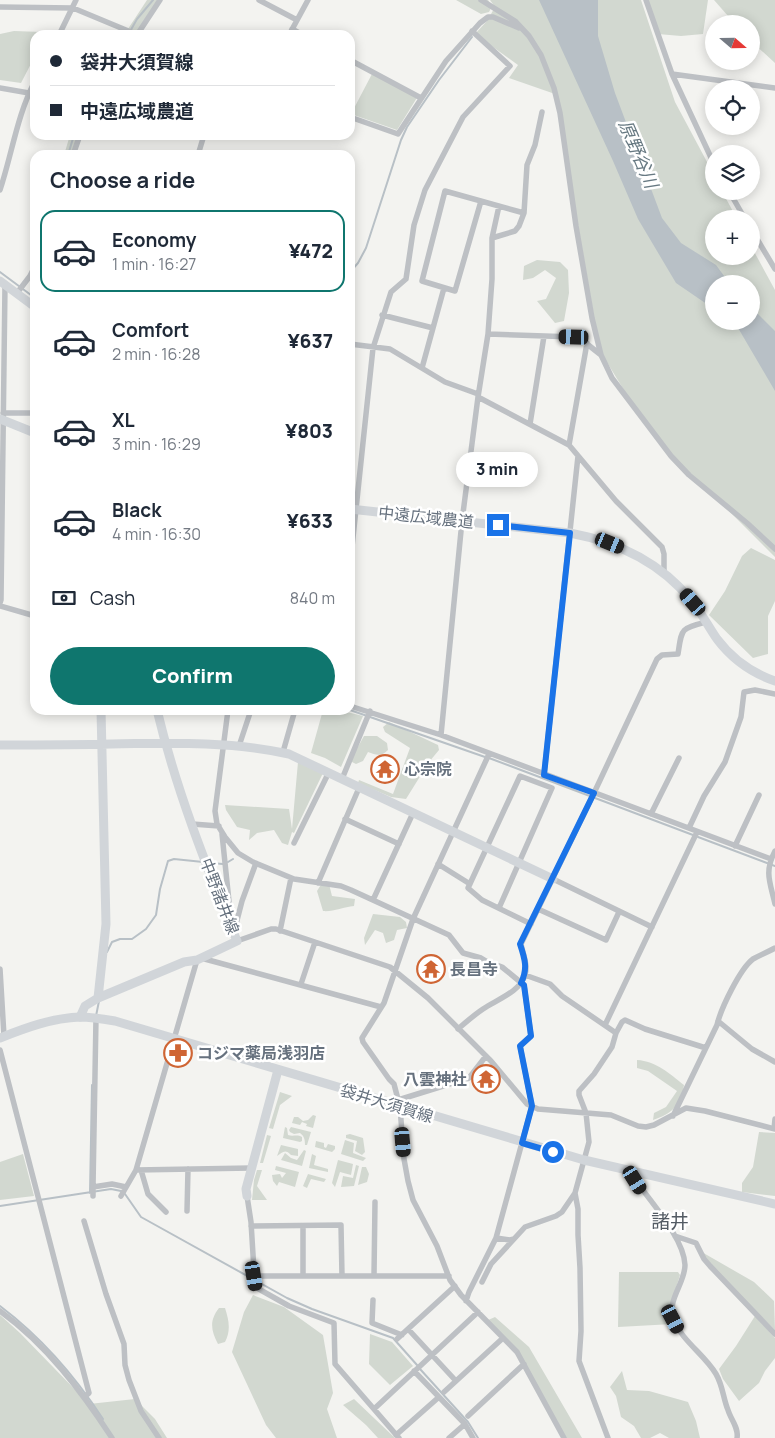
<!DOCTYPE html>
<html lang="en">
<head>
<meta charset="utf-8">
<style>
	:root { --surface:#fff; --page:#f2f2f3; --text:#1f2937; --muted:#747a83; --line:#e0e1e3; --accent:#0f766e }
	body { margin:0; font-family:Manrope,"Noto Sans JP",sans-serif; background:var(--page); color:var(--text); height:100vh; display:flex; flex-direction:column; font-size:19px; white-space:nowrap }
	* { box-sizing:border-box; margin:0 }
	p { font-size:16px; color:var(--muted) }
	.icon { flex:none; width:28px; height:28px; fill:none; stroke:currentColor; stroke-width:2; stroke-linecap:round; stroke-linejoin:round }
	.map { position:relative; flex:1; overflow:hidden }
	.sheet { position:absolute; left:30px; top:150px; width:325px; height:565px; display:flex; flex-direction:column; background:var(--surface); border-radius:15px; box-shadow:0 2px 12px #0003 }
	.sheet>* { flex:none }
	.guide { position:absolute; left:30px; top:30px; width:325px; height:110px; border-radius:15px; box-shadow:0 2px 12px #0003; display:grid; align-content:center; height:110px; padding:0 20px; background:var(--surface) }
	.needle { width:32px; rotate:110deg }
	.tools { position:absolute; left:705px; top:15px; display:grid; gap:10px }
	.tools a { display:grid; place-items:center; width:55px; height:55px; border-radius:50%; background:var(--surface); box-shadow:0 2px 12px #0003; font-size:25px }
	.end { position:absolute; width:22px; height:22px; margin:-11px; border:6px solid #1a73e8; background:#fff; box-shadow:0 0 0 2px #fff }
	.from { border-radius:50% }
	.bubble { position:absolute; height:35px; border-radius:18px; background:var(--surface); box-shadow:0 2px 12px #0003; font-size:16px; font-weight:800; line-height:35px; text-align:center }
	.car { position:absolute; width:15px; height:30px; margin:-15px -8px; border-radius:6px; box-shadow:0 0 4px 1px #0007; background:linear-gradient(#222 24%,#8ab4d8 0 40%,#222 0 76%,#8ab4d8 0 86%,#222 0) }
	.guide b { display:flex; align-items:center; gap:18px; height:48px; font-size:19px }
	.guide b+b { border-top:1px solid var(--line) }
	.guide i { width:12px; height:12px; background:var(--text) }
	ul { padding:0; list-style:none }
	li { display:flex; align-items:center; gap:15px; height:82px; margin:0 10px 8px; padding:0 10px; border:2px solid transparent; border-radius:15px }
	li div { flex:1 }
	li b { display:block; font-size:19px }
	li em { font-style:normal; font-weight:800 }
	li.active { border-color:var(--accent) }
	li>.icon { width:45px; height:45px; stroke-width:1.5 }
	h2 { padding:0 20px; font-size:22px; line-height:60px }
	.pay { display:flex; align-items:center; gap:12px; height:55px; padding:0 20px; font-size:19px }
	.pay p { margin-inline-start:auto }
	.button { display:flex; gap:10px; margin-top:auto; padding:10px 20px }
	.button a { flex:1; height:58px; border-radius:30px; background:var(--accent); color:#fff; font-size:20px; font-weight:800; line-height:58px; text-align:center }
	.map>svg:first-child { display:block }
</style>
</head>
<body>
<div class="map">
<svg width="775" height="1438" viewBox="0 0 775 1438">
	<rect width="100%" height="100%" fill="#f3f3f0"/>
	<path fill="#d2d8d0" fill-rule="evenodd" d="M147,0H160L137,35H124Z
		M456,0H488L492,6L489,12L481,14Z
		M490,0H641L675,102L714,175V191H722L737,219H714V256H751V246L775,290V557L709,491L674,459L643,421L600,351L555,94L509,78L518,65L475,34L487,21L495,7ZM714,284H751V321H714Z
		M645,0H708L703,34L681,36L658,34Z
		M714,0H775V63L751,41V24H735Z
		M14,31L42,32L41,35H35V56L21,83L0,80V34Z
		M373,72L418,96L397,130L351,114Z
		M70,135H79L73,155H64Z
		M537,260L560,262L568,270L569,293L564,321L555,323L537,301L546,299L556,278L545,270L533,278L523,280L524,266Z
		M751,548L775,560V601L768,616V654L753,658L709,615L725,591L742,556Z
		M323,710H339L363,716L341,767L325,758L311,753Z
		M389,722L438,745L439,750L429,762L406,799L391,797L358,783L359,780L393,794L410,748L385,732L383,727Z
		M364,736H377L387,743L388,750C381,757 376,755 368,752L363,761L356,764L350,761Z
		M298,762L323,773L294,833L292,832L288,845L282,843L274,830L257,833L249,840L250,830L237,827L226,810L225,805L289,809L292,829Z
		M322,883L329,884L332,896L355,899L354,906C343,907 333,912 323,911L317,891Z
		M373,914L400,917L406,922L407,928L397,930L394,940L386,943L383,933L375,930L365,945L364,938Z
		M637,1060C656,1061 670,1074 684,1085C681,1105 672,1114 653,1120L654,1113L666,1107L677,1091L648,1071L637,1068Z
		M280,1092L292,1096L280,1105L273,1129L269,1128Z
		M313,1115L316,1116L313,1128L306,1126L307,1124L302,1122L300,1125L292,1123L294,1117H298L303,1121L308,1120Z
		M285,1127L287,1128L288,1135C293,1137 297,1134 302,1137V1141L300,1142L283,1138Z
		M291,1127L311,1132L307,1145H305C305,1139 304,1136 300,1133L294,1134L290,1132L289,1130Z
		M759,1132L775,1133V1196L742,1192V1183L753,1167Z
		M350,1134L363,1138L365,1152L362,1155L355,1151L357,1141L346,1138V1135Z
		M267,1135L271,1136L263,1163H260Z
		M345,1140L354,1143L353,1153L366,1158L363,1161L341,1154Z
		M316,1141L324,1143V1147L326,1148L328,1144L335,1146V1149L332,1152L315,1147Z
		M281,1145L298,1149V1156L291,1155C285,1148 282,1153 277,1156Z
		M304,1150L306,1151L302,1166L281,1160L285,1153L291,1158L297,1160Z
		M23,1154L34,1196L0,1200V1162Z
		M312,1154L316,1156L314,1165L328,1169V1172L309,1168Z
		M338,1160L353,1164L351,1175L340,1172L335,1187L332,1183Z
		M356,1165L359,1166L354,1186L341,1187L343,1176L353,1178Z
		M276,1166L299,1172L295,1187L279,1182L277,1186L273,1181L272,1175L280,1174L282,1178L286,1173L275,1170Z
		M362,1167H366L369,1174L367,1182L358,1185Z
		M257,1170H262L257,1186L267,1200H252L254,1180Z
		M308,1174L326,1179L324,1182L311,1179L307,1188L303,1186Z
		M700,1251L754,1282L774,1301L775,1330L714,1270Z
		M619,1272H678L680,1275L671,1304L673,1324L618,1327Z
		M253,1295L284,1307L323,1335L333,1393L327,1409L337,1438H276L266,1425L232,1352L244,1312Z
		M219,1308H225C229,1320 231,1331 225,1342L218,1344C211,1330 209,1321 219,1308Z
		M0,1315L20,1333L89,1404L135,1399L155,1419L167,1438H0Z
		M755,1316L775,1338V1358L765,1371L759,1383L739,1401L723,1379L719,1369L736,1346Z
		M495,1317L529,1347L582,1438H564L517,1352L486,1321Z
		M370,1334L392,1342L413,1366L390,1385L369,1364Z
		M622,1371L627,1390L649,1391L688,1402L696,1421L700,1438H669L660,1433L650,1438H641L634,1426L621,1417L616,1396L610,1387Z
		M354,1399L395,1438H378L366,1425L343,1405Z"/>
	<path fill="#b8c0c6" d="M539,0H598V36L615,93L662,218L681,243L716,265L730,284H714V309L676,283L638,219L613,161Z
		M751,307L775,331V391L734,321H751Z"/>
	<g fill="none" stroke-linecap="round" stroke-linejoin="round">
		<path stroke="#b8c0c6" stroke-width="2" d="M128,35L137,19L153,0
			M68,155L74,135
			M0,272L35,298
			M350,272L358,263L366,248L401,140L407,127L439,80L472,37
			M350,710L485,757
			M489,758L693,835
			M698,837L775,866
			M228,862L233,859
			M210,863L223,864
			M107,952L112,942L120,939H132L146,929L156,915L160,889L168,861L174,859L203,862
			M96,1016L99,1001
			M90,1193L92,1085
			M125,1194L141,1217L287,1298L312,1309L393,1338L417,1365
			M0,1206L111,1189L121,1191
			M0,1306C41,1337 75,1376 103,1419
			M420,1369L468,1422L478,1438"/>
		<path stroke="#bdc0c4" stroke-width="5.5" d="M259,0L297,20
			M481,0L515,21L529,36L541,55L554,88L560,113L576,226L592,318L601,355L612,378L671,456L689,475L747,523L775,549
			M646,0L672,74L714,164
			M0,7L73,8L138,35
			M292,29L303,35
			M59,35L76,0
			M137,35L160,0
			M289,35L308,0
			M350,60L421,98
			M672,74L775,88
			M0,88L29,93
			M350,117L398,134L446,61L480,23L488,17H493L519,28
			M73,155L80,135
			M198,155L204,135
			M0,190C12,154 17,115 35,81
			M729,191L745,219
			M481,201L455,291L422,281L445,191L524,213
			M751,229L775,269
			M492,238L499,206
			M17,293L30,276L35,266
			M382,315L433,328
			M488,334L574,337L582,340L601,355
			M350,344L390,349L445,382L478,394
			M422,368L444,288
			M478,397L569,445L616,501L662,547L664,554V573
			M3,413H35
			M530,424L544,336
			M569,445L587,343
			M350,566L373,348L391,292L406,279L414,225L425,190L463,117L510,66L472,31
			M0,603L1,600L5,285
			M0,606L35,616
			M350,706L441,735L771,859
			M228,710L215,811L217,824L225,837L238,853L253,862L294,879L341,886L351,890L449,935L463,953L481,958L486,961L502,967L524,985L531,1036L520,1046L532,1106L496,1238L469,1292L466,1301
			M441,735L462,521L478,397L488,334L492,279V238L515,231L519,226L524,213L527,165L535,145L542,112
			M239,746L251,710
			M283,752L295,710
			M489,754L413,919L384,1003L362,1038L363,1042L389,1079L394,1084L400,1107L404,1159L408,1181L413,1200L437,1246L450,1280L461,1295L517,1352L564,1438
			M544,775L578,456
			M342,779L370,711
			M651,814L679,758
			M345,819L399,844
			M192,824L219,826
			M689,828L704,796L725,762L741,717L744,692L755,690L775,694
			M222,834L230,911L227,915
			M294,843L329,772
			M735,846L759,795
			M775,851C764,872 770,882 775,904
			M438,864L470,884
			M553,879L652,927
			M318,883L359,788
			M373,900L413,813
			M499,908L552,788L520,776L468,888L482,900L531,924
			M538,909L606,940L619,912
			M280,931L291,878
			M234,932L242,901L256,863
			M237,941L271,929H276L390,967L428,998L491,1061L527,1104L538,1109L611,1115L638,1126L646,1127L654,1125L686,1108L705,1111L775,1129
			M201,958L381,1007
			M0,969L4,1036
			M301,984L315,942
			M96,1018L93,1187L112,1184L126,1187
			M718,1021L752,1049L775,1062
			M605,1025L697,832
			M458,1029C466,1022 474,1015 483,1009C496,1000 520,992 525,975C528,965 523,954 521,944L594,793L657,659L662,655L678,654C682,628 680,629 706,622
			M616,1033L622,1022L625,1020L645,1029L706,1048
			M0,1050L89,1393L84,1397
			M398,1100L469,1078L486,1056
			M673,1116L717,1025C721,1008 740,969 753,959C760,955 768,952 775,948
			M774,1129L775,1119
			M136,1170L251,1168
			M141,1170L148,1194L166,1212
			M629,1171C645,1196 684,1236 685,1265C685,1284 666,1300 674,1320C682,1341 705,1355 716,1374C723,1386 723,1398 728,1410C731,1420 739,1428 737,1438
			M575,1193L578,1209V1235L580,1268L581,1331L579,1361L608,1438
			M93,1196V1187
			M121,1196L136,1170L197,960
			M247,1196L251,1222L255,1287L289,1306L334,1323L335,1364L399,1438
			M187,1211L188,1169
			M84,1221L106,1294L124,1344L125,1365L129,1380L141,1411L159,1438
			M251,1226L341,1225L342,1276
			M303,1226V1276
			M675,1236L696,1243L704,1259L710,1266L775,1334
			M496,1238L510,1240L514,1239L525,1227L556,1216L562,1212L575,1193L589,1142L586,1113L579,1095V1091L594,1074L612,1047L616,1033L562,996L550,984L525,975
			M253,1276H449
			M374,1276L375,1202
			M482,1282L491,1264L514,1239
			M373,1300L372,1323L402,1335
			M0,1311C46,1344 82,1392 112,1438
			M408,1329L456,1381
			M397,1339L455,1286
			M414,1371L465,1424L449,1438
			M444,1392L503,1338
			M374,1409L478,1312
			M468,1416L524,1364
			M465,1424L473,1438
			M396,1435L439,1397"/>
		<path stroke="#d1d5d9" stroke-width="9" d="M0,281L35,307
			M0,419L35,433
			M350,509L570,533C618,542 660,562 691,600C701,612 708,626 717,639C732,659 752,673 775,681
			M0,745C37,745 74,745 111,744C170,743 231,741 289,754L553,879
			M98,998L106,924L101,710
			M80,1017L85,1006L98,998L184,962L197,960L237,941C206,866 176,789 157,710
			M247,1196L246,1189L278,1070"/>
		<path stroke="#d1d5d9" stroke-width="9" d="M0,1038C25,1028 52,1018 80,1017C91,1017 103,1019 115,1021L584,1160L775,1204"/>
	</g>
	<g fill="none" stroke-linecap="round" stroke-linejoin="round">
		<path stroke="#1a73e8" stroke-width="6" d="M498,525L570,533L544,775L594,793L520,944C525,959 528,969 521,983L524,985L531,1036L520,1046L532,1106L522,1143L553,1152"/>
	</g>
	<defs>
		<symbol id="temple-ring" viewBox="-11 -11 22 22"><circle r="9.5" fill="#fff" stroke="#cf6534" stroke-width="1.5"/><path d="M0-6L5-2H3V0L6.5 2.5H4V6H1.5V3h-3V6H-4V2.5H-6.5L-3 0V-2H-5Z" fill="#cf6534"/></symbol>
		<symbol id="pharmacy-ring" viewBox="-11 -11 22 22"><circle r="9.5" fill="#fff" stroke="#cf6534" stroke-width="1.5"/><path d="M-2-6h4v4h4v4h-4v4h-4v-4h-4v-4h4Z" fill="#cf6534"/></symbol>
	</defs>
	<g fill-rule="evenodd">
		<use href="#temple-ring" x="369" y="753" width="32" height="32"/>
		<use href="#temple-ring" x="415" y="953" width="32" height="32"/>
		<use href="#pharmacy-ring" x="162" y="1037" width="32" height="32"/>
		<use href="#temple-ring" x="470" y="1063" width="32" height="32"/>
	</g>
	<g text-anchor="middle" stroke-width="5" stroke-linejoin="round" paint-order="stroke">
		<g font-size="16" fill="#66717e" stroke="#fff">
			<text transform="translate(426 517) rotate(6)" y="6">中遠広域農道</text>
			<text transform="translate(220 896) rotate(69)" y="6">中野諸井線</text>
			<text transform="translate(387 1103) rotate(17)" y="6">袋井大須賀線</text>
		</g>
		<g font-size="16" font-weight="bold" fill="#66717e" stroke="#fff" text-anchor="start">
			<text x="404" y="775">心宗院</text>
			<text x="450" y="975">長昌寺</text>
			<text x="197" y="1059">コジマ薬局浅羽店</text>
			<text x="467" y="1085" text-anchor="end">八雲神社</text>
		</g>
		<g font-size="18" font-style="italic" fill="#677982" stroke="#fff">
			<text transform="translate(638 154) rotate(67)" y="6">原野谷川</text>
		</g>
		<g font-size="19" fill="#535b64" stroke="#fff">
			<text x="670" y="1228">諸井</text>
		</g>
	</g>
</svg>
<div class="tools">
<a><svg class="needle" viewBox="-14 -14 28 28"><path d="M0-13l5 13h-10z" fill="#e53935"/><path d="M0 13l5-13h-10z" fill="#747a83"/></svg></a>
<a><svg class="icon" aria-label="locate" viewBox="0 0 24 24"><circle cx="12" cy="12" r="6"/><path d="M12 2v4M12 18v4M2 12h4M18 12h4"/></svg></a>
<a><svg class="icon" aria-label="layers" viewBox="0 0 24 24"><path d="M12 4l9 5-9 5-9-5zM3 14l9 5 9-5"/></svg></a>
<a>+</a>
<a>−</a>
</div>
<i class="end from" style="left:553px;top:1152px"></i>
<i class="end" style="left:498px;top:525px"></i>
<div class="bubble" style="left:456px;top:452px;width:82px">3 min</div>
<i class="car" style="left:574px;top:337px;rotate:272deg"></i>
<i class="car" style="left:610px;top:543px;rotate:112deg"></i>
<i class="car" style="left:693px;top:602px;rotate:319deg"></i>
<i class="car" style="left:403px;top:1142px;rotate:175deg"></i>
<i class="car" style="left:635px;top:1180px;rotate:148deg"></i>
<i class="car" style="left:254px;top:1276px;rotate:171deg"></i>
<i class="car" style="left:673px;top:1319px;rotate:152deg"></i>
<div class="guide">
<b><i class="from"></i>袋井大須賀線</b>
<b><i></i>中遠広域農道</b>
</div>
<section class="sheet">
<h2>Choose a ride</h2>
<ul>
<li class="active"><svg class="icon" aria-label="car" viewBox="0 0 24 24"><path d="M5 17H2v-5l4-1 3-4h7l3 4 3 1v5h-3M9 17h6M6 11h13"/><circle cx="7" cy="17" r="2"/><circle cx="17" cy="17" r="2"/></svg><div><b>Economy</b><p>1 min · 16:27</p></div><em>¥472</em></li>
<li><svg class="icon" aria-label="car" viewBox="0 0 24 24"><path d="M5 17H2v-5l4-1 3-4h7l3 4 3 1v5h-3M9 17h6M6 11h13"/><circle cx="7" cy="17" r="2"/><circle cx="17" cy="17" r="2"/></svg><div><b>Comfort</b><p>2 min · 16:28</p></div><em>¥637</em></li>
<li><svg class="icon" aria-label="car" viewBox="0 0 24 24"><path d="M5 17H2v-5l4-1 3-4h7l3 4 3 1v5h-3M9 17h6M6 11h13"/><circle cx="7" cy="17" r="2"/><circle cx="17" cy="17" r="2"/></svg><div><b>XL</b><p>3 min · 16:29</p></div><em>¥803</em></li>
<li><svg class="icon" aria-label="car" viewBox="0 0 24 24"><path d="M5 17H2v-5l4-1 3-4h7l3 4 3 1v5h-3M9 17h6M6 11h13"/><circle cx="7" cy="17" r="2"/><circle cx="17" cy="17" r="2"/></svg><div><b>Black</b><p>4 min · 16:30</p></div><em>¥633</em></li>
</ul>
<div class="pay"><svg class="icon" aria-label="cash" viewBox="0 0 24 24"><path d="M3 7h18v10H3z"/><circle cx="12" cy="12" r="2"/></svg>Cash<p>840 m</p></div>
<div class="button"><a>Confirm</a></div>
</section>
</div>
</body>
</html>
